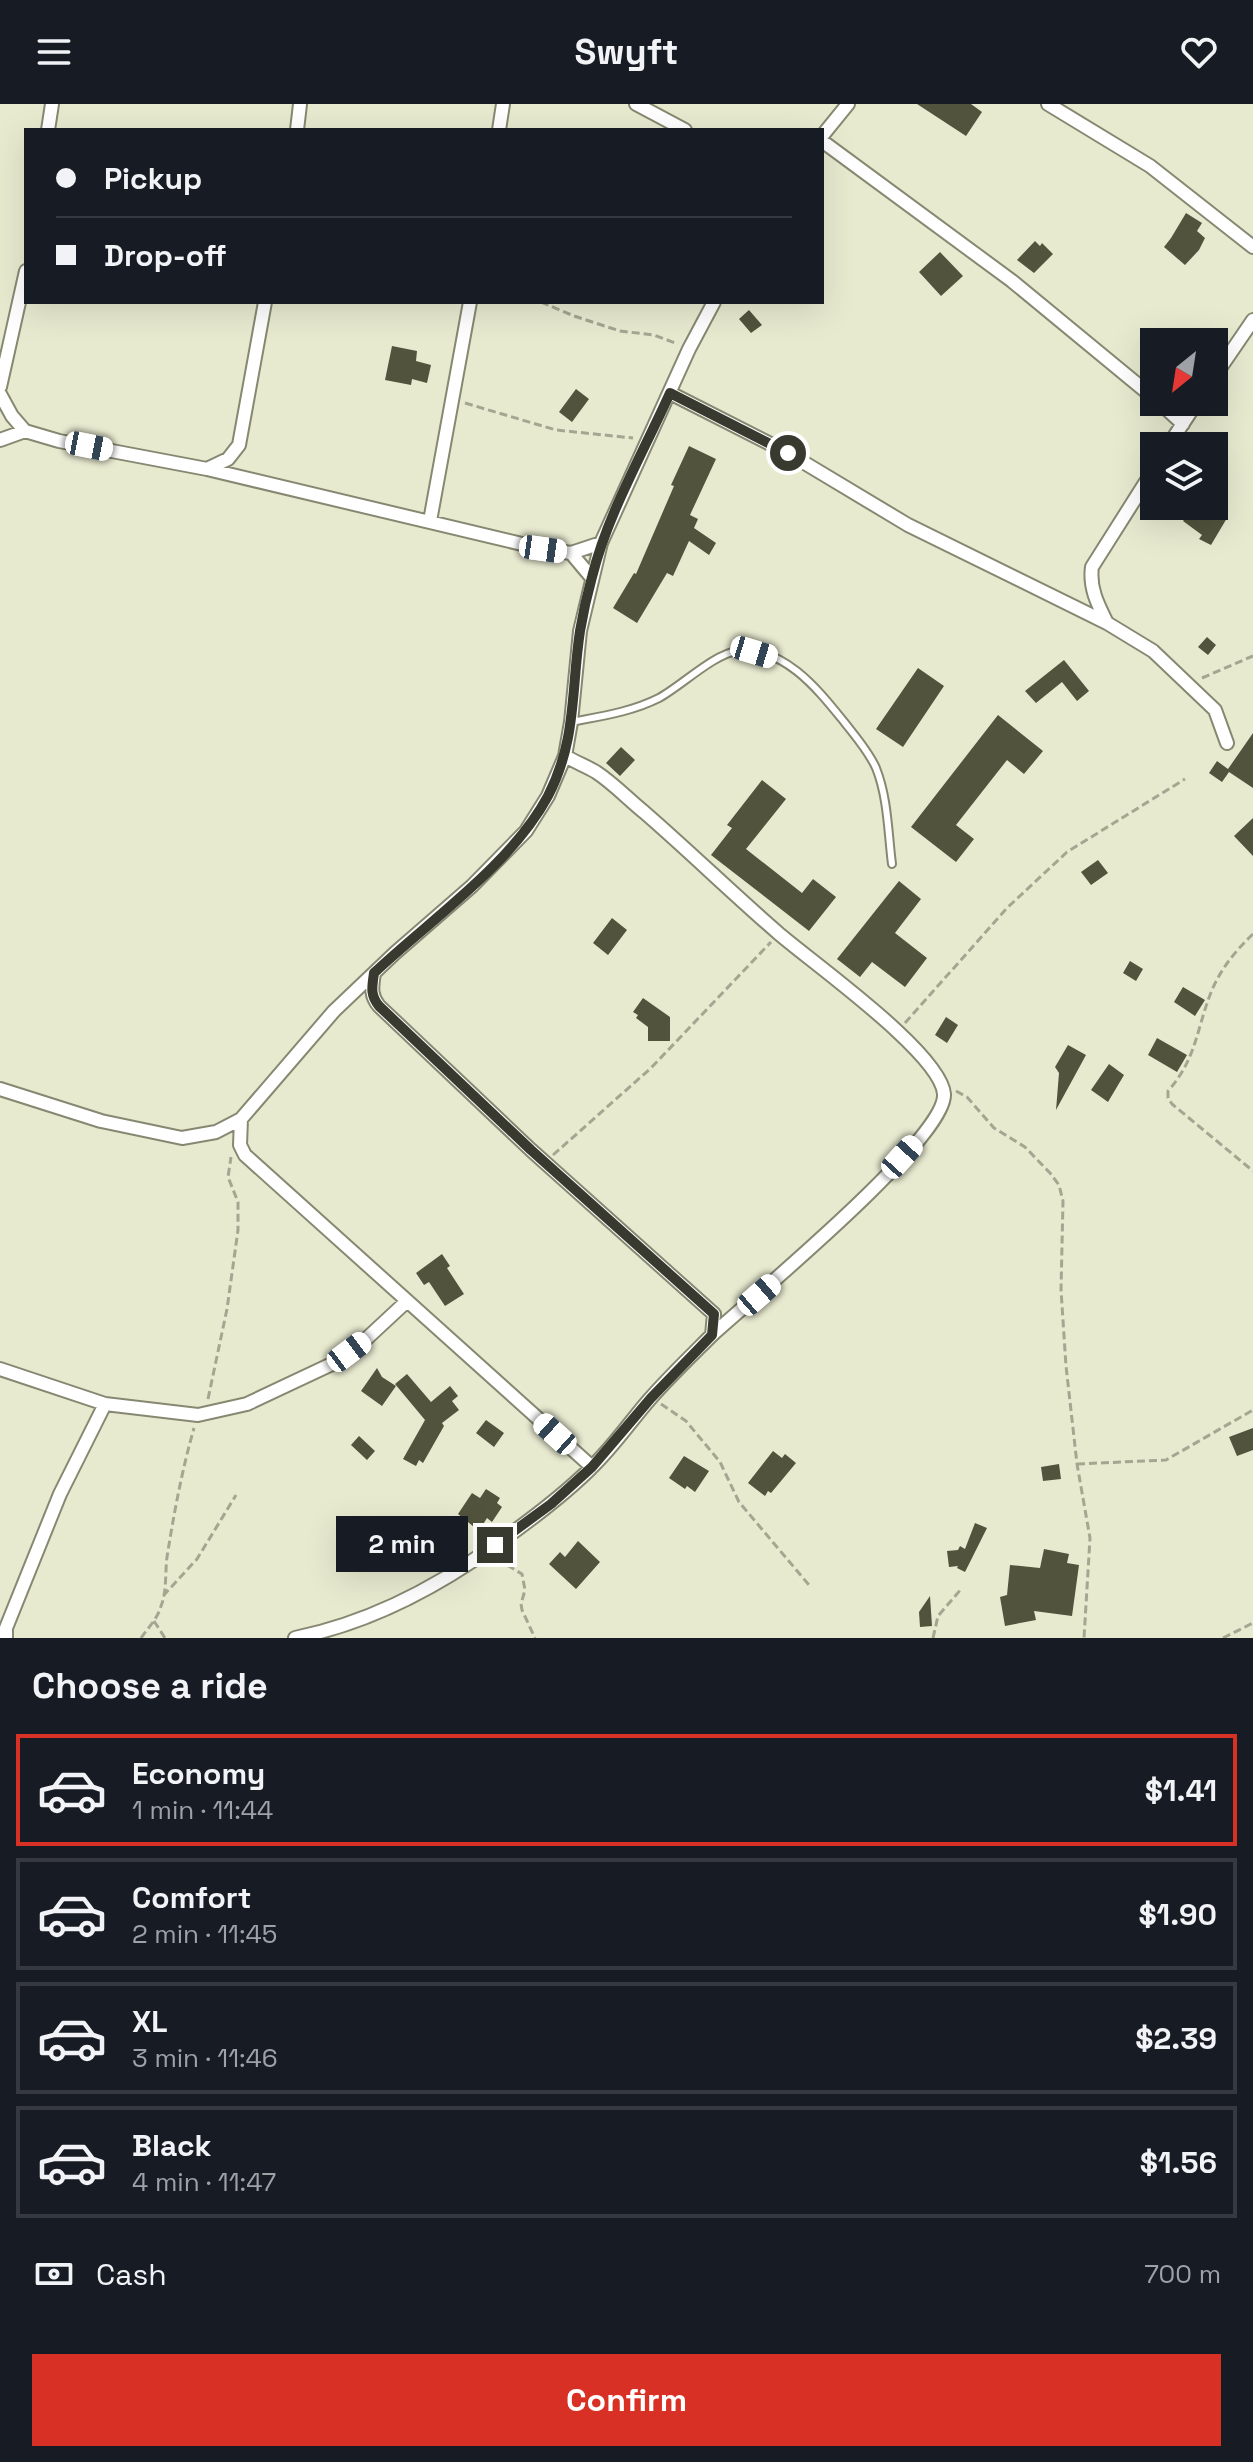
<!DOCTYPE html>
<html lang="en">
<head>
<meta charset="utf-8">
<style>
	:root { --surface:#171b24; --page:#20242c; --text:#f1f3f6; --muted:#9ea1a6; --line:#363941; --accent:#d93025 }
	body { margin:0; font-family:"Space Grotesk",sans-serif; background:var(--page); color:var(--text); height:100vh; display:flex; flex-direction:column; font-size:30px; white-space:nowrap }
	* { box-sizing:border-box; margin:0 }
	p { font-size:26px; color:var(--muted) }
	.icon { flex:none; width:44px; height:44px; fill:none; stroke:currentColor; stroke-width:2; stroke-linecap:round; stroke-linejoin:round }
	.map { position:relative; height:1534px; overflow:hidden }
	.panel { display:flex; flex-direction:column; background:var(--surface); flex:1 }
	.panel>* { flex:none }
	.banner { position:absolute; left:24px; top:24px; width:800px; height:176px; border-radius:0px; box-shadow:0 8px 32px #0002; display:grid; align-content:center; height:176px; padding:0 32px; background:var(--surface) }
	.needle { width:52px; rotate:210deg }
	.buttons { position:absolute; left:1140px; top:224px; display:grid; gap:16px }
	.buttons a { display:grid; place-items:center; width:88px; height:88px; border-radius:0px; background:var(--surface); box-shadow:0 8px 32px #0002; font-size:40px }
	.end { position:absolute; width:36px; height:36px; margin:-18px; border:10px solid #393a2f; background:#fff; box-shadow:0 0 0 4px #fff }
	.from { border-radius:50% }
	.bubble { position:absolute; height:56px; border-radius:0px; background:var(--surface); box-shadow:0 8px 32px #0002; font-size:26px; font-weight:700; line-height:56px; text-align:center }
	.car { position:absolute; width:24px; height:48px; margin:-24px -12px; border-radius:10px; box-shadow:0 0 6px 2px #0007; background:linear-gradient(#fff 24%,#345 0 40%,#fff 0 76%,#345 0 86%,#fff 0) }
	.banner b { display:flex; align-items:center; gap:28px; height:76px; font-size:30px }
	.banner b+b { border-top:2px solid var(--line) }
	.banner i { width:20px; height:20px; background:var(--text) }
	ul { padding:0; list-style:none }
	li { display:flex; align-items:center; gap:24px; height:112px; margin:0 16px 12px; padding:0 16px; border:4px solid var(--line); border-radius:0px }
	li div { flex:1 }
	li b { display:block; font-size:30px }
	li em { font-style:normal; font-weight:700 }
	li.active { border-color:var(--accent) }
	li>.icon { width:72px; height:72px; stroke-width:1.5 }
	h2 { padding:0 32px; font-size:36px; line-height:96px }
	.pay { display:flex; align-items:center; gap:20px; height:88px; padding:0 32px; font-size:30px }
	.pay p { margin-inline-start:auto }
	.cta { display:flex; gap:16px; margin-top:auto; padding:16px 32px }
	.cta a { flex:1; height:92px; border-radius:0px; background:var(--accent); color:#fff; font-size:32px; font-weight:700; line-height:92px; text-align:center }
	header { display:flex; justify-content:space-between; align-items:center; height:104px; padding:0 32px; background:var(--surface); font-size:36px; font-weight:700 }
	.map>svg:first-child { display:block }
</style>
</head>
<body>
<header><svg class="icon" aria-label="menu" viewBox="0 0 24 24"><path d="M4 6h16M4 12h16M4 18h16"/></svg>Swyft<svg class="icon" aria-label="heart" viewBox="0 0 24 24"><path d="M12 20l-8-8c-3-5 5-10 8-4 3-6 11-1 8 4z"/></svg></header>
<div class="map">
<svg width="1253" height="1534" viewBox="0 0 1253 1534">
	<rect width="100%" height="100%" fill="#e8ead0"/>
	<path fill="#52533d" d="M917,0H971L982,8L966,32Z
		M1186,109L1202,119L1197,127L1205,134L1199,146L1185,161L1164,143L1171,134Z
		M1035,137L1040,142L1042,139L1053,150L1034,169L1017,156Z
		M940,148L963,172L941,192L919,168Z
		M749,206L762,221L751,229L739,215Z
		M392,242L417,247L416,257L431,261L427,279L412,275L411,281L385,276Z
		M576,285L589,295L572,318L559,308Z
		M689,342L716,355L690,411L698,415L694,424L716,439L709,451L689,437L673,472L667,469L637,519L613,504L634,469L636,470L674,382L671,381Z
		M1188,402H1216L1213,406L1227,414L1211,441L1199,435L1202,431L1183,417L1189,410Z
		M1207,533L1216,541L1208,551L1198,543Z
		M1064,556L1089,587L1077,597L1062,578L1036,599L1025,587Z
		M918,564L944,582L903,643L876,625Z
		M998,611L1043,647L1024,670L1007,656L956,721L974,735L956,758L911,723Z
		M1253,629V684L1229,668L1222,678L1209,669L1217,657L1228,665Z
		M621,643L635,656L620,672L606,659Z
		M762,676L786,695L746,745L802,789L813,775L836,793L809,827L711,751L732,724L727,721Z
		M1253,714V752L1234,732Z
		M1098,756L1108,769L1091,781L1081,768Z
		M899,777L921,795L895,829L927,854L905,883L872,858L860,873L837,855Z
		M612,814L627,826L608,851L593,839Z
		M1130,857L1143,865L1136,877L1123,869Z
		M1183,883L1205,896L1195,912L1174,898Z
		M643,894L670,913V937H648V923L636,914L638,911L633,908Z
		M946,913L958,921L947,939L935,931Z
		M1157,934L1187,951L1177,968L1148,951Z
		M1068,941L1086,951L1056,1006L1059,969L1055,963Z
		M1109,960L1124,971L1108,998L1091,986Z
		M442,1150L450,1162L447,1164L464,1190L445,1202L429,1178L424,1181L416,1169Z
		M377,1264L382,1273L396,1282L382,1302L361,1287Z
		M407,1270L431,1298L450,1282L458,1292L452,1297L459,1306L442,1319L444,1322L423,1359L419,1356L416,1362L403,1355L425,1316L395,1280Z
		M486,1316L504,1329L494,1343L476,1329Z
		M1253,1324V1346L1237,1352L1229,1333Z
		M359,1332L375,1347L367,1356L351,1341Z
		M773,1347L782,1354L785,1350L796,1359L771,1389L768,1387L765,1392L748,1379Z
		M684,1352L709,1367L695,1388L687,1382L685,1385L669,1374Z
		M1059,1360L1061,1375L1043,1377L1041,1363Z
		M486,1385L500,1394L497,1399L502,1403L492,1418L487,1414L479,1427L458,1410L472,1389L480,1394Z
		M975,1419L987,1424L965,1468L957,1464L958,1462L949,1463L947,1447L958,1446L960,1442L965,1445Z
		M578,1437L600,1458L576,1485L549,1460L560,1448L565,1453Z
		M1044,1445L1069,1450L1067,1459L1079,1461L1072,1512L1034,1507L1036,1516L1005,1522L1000,1493L1007,1491L1010,1461L1040,1464Z
		M930,1492L932,1522L920,1523L919,1508Z"/>
	<g fill="none" stroke-linecap="round" stroke-linejoin="round">
		<defs>
			<path id="service" d="M571,618C602,612 631,608 659,594C681,582 714,550 737,547C785,542 819,587 845,619C856,633 869,648 876,664C888,694 888,729 892,760"/>
			<path id="minor" d="M636,0L685,26
				M1048,0L1150,62L1253,143
				M48,26L52,0
				M297,26L300,0
				M499,26L503,0
				M822,32L848,0
				M822,37L1012,177L1154,294
				M1214,273L1253,216
				M0,283L26,167
				M670,289L788,349L908,421L1107,519L1153,547L1215,606L1227,639
				M0,290L12,312L25,327L59,337L207,365L543,445L571,449L601,439
				M1159,298L1183,320
				M0,336L25,327
				M1168,342L1197,298
				M207,365L228,355L239,341L265,198
				M430,417L470,198
				M571,449L592,474
				M1107,519C1098,501 1089,484 1092,463L1154,365
				M374,869C372,883 370,891 379,902L531,1046L714,1210L712,1231
				M0,985L101,1017L182,1034L216,1028L241,1015L334,907L395,849L472,782L526,727L548,692L565,652L571,618L580,527L601,439L689,245L714,198
				M241,1015L240,1041L245,1051L592,1363
				M0,1265L105,1300L198,1311L247,1300L334,1259L364,1237L406,1198
				M6,1534V1524L60,1390L105,1300
				M295,1534C369,1519 434,1485 494,1442C528,1418 562,1393 591,1364C613,1343 630,1318 649,1296C669,1273 691,1252 712,1231C751,1195 947,1034 944,990C941,949 811,858 777,828C732,789 689,747 644,708C628,695 613,679 596,668C586,662 575,658 565,652"/>
		</defs>
		<use href="#service" stroke="#878871" stroke-width="10"/>
		<use href="#minor" stroke="#878871" stroke-width="16"/>
		<path stroke="#a4a692" stroke-width="3" stroke-dasharray="8 4" stroke-linecap="butt" d="M541,198L574,212L620,227L654,231L678,240
			M465,299L556,326L633,334
			M1202,574L1253,552
			M1253,830C1235,847 1219,867 1210,891C1196,928 1196,955 1168,987V994L1172,1000L1253,1067
			M905,919L1007,804L1067,748L1185,675
			M956,987L967,993L994,1024L1025,1043L1050,1069L1059,1081L1063,1097L1061,1186L1066,1262L1077,1360L1090,1434L1084,1534
			M553,1051L651,964L771,838
			M208,1295L227,1205L238,1126V1098L228,1073L231,1053
			M661,1300L686,1317L720,1358L739,1398L809,1481
			M1077,1360L1166,1356L1253,1306
			M501,1451L507,1461L522,1470L525,1486L521,1500L522,1506L535,1534
			M163,1492L197,1455L236,1391
			M154,1517L165,1534
			M141,1534C148,1524 158,1514 161,1502C167,1488 165,1468 167,1453C174,1409 182,1366 194,1324
			M933,1534L938,1512L962,1484
			M1223,1534L1253,1519"/>
		<use href="#service" stroke="#fff" stroke-width="6"/>
		<use href="#minor" stroke="#fff" stroke-width="12"/>
	</g>
	<g fill="none" stroke-linecap="round" stroke-linejoin="round">
		<path stroke="#393a2f" stroke-width="10" d="M495,1441L551,1400L592,1363L651,1294L712,1231L714,1210L531,1046L379,902C370,891 372,883 374,869C430,816 511,761 548,692C577,636 571,586 580,527C583,509 587,491 592,473C608,409 643,349 670,289L788,349"/>
	</g>
</svg>
<div class="buttons">
<a><svg class="needle" viewBox="-14 -14 28 28"><path d="M0-13l5 13h-10z" fill="#e53935"/><path d="M0 13l5-13h-10z" fill="#9ea1a6"/></svg></a>
<a><svg class="icon" aria-label="layers" viewBox="0 0 24 24"><path d="M12 4l9 5-9 5-9-5zM3 14l9 5 9-5"/></svg></a>
</div>
<i class="end from" style="left:788px;top:349px"></i>
<i class="end" style="left:495px;top:1441px"></i>
<div class="bubble" style="left:336px;top:1412px;width:132px">2 min</div>
<i class="car" style="left:89px;top:342px;rotate:101deg"></i>
<i class="car" style="left:543px;top:445px;rotate:98deg"></i>
<i class="car" style="left:754px;top:548px;rotate:107deg"></i>
<i class="car" style="left:902px;top:1053px;rotate:42deg"></i>
<i class="car" style="left:759px;top:1191px;rotate:49deg"></i>
<i class="car" style="left:349px;top:1248px;rotate:53deg"></i>
<i class="car" style="left:555px;top:1330px;rotate:312deg"></i>
<div class="banner">
<b><i class="from"></i>Pickup</b>
<b><i></i>Drop-off</b>
</div>
</div>
<section class="panel">
<h2>Choose a ride</h2>
<ul>
<li class="active"><svg class="icon" aria-label="car" viewBox="0 0 24 24"><path d="M5 17H2v-5l4-1 3-4h7l3 4 3 1v5h-3M9 17h6M6 11h13"/><circle cx="7" cy="17" r="2"/><circle cx="17" cy="17" r="2"/></svg><div><b>Economy</b><p>1 min · 11:44</p></div><em>$1.41</em></li>
<li><svg class="icon" aria-label="car" viewBox="0 0 24 24"><path d="M5 17H2v-5l4-1 3-4h7l3 4 3 1v5h-3M9 17h6M6 11h13"/><circle cx="7" cy="17" r="2"/><circle cx="17" cy="17" r="2"/></svg><div><b>Comfort</b><p>2 min · 11:45</p></div><em>$1.90</em></li>
<li><svg class="icon" aria-label="car" viewBox="0 0 24 24"><path d="M5 17H2v-5l4-1 3-4h7l3 4 3 1v5h-3M9 17h6M6 11h13"/><circle cx="7" cy="17" r="2"/><circle cx="17" cy="17" r="2"/></svg><div><b>XL</b><p>3 min · 11:46</p></div><em>$2.39</em></li>
<li><svg class="icon" aria-label="car" viewBox="0 0 24 24"><path d="M5 17H2v-5l4-1 3-4h7l3 4 3 1v5h-3M9 17h6M6 11h13"/><circle cx="7" cy="17" r="2"/><circle cx="17" cy="17" r="2"/></svg><div><b>Black</b><p>4 min · 11:47</p></div><em>$1.56</em></li>
</ul>
<div class="pay"><svg class="icon" aria-label="cash" viewBox="0 0 24 24"><path d="M3 7h18v10H3z"/><circle cx="12" cy="12" r="2"/></svg>Cash<p>700 m</p></div>
<div class="cta"><a>Confirm</a></div>
</section>
</body>
</html>
